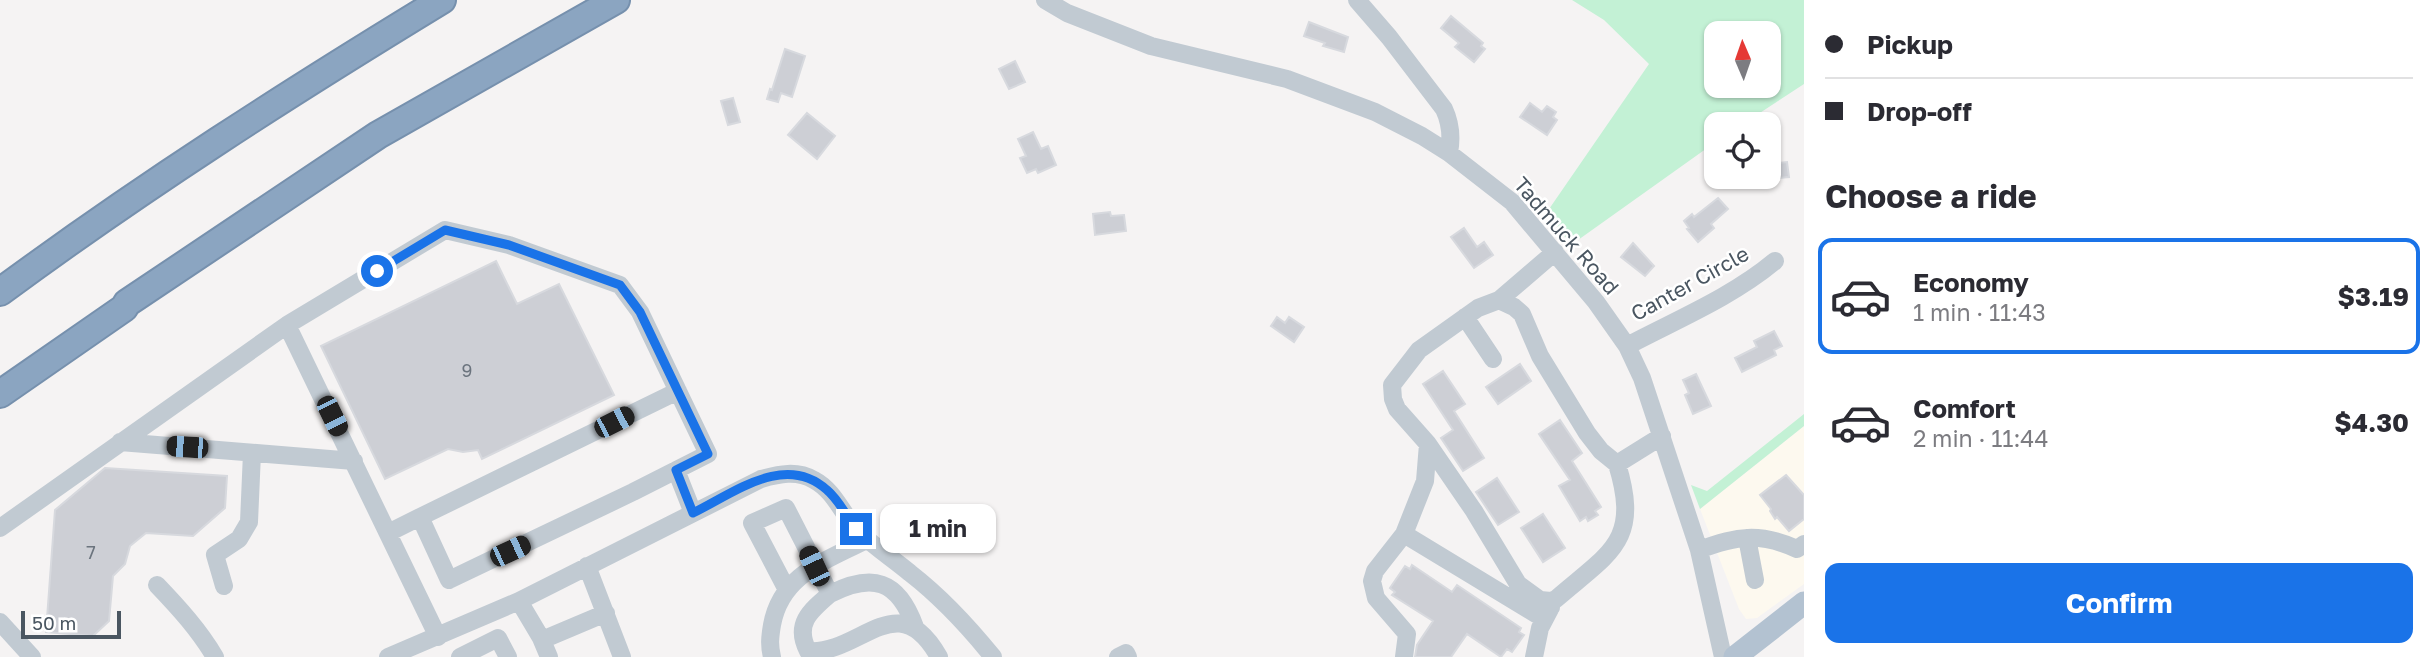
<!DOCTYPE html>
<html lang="en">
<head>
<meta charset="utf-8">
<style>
	:root { --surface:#fff; --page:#f2f2f3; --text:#2b2b33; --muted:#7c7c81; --line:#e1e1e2; --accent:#1a73e8 }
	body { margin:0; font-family:"Golos Text",sans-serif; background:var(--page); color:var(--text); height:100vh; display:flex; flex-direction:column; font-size:26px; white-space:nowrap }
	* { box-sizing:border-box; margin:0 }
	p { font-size:23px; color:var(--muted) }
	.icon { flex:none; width:38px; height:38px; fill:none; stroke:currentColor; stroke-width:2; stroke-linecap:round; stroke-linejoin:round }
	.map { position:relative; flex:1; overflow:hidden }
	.panel { display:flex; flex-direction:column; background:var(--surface); width:630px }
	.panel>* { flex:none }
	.top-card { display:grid; align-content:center; height:154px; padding:0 21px; background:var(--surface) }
	.needle { width:46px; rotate:358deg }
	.fabs { position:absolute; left:1704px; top:21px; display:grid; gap:14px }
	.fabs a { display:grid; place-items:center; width:77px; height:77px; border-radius:14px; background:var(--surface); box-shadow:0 2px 5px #0004; font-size:35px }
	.scale { position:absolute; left:21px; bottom:18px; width:100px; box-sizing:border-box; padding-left:7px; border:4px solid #4a5661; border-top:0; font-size:19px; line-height:24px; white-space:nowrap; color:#4a5661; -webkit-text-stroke:5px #fff; paint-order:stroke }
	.end { position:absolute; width:32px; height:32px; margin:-16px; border:9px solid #1a73e8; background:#fff; box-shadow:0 0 0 4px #fff }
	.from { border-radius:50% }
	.bubble { position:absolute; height:49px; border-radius:14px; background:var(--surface); box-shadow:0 2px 5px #0004; font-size:23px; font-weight:700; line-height:49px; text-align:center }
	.car { position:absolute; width:21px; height:42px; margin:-21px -10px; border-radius:9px; box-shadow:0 0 5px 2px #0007; background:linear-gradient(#222 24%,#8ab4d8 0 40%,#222 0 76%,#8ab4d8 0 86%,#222 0) }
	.top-card b { display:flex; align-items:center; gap:24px; height:66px; font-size:26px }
	.top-card b+b { border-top:2px solid var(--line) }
	.top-card i { width:18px; height:18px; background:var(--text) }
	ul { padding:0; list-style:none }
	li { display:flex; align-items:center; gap:21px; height:116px; margin:0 14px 10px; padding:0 7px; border:4px solid transparent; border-radius:14px }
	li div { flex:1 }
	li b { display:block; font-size:26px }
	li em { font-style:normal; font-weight:700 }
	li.selected { border-color:var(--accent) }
	li>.icon { width:63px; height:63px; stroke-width:1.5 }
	h2 { padding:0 21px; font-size:32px; line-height:84px }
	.button { display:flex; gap:14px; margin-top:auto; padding:14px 21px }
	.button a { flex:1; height:80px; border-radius:14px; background:var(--accent); color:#fff; font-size:28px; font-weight:700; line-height:80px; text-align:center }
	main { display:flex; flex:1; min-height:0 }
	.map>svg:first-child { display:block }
</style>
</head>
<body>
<main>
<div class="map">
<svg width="1804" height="657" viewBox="0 0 1804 657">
	<rect width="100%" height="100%" fill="#f5f3f3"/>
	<path fill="#fdf9ef" d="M1804,426V584L1757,618L1746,619L1739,609L1700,509Z"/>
	<path fill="#c3f1d5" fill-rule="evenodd" d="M1572,0H1804V84L1743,124H1717V141L1571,245L1547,212L1649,64L1604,20ZM1717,33H1769V86H1717Z
		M1804,414V426L1700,509L1691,485L1707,491Z"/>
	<path fill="#cdcfd5" stroke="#d7d9de" stroke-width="2" d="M1451,16L1483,43L1481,46L1485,49L1474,62L1455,47L1459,43L1441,28Z
		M1309,22L1348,37L1344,52L1323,46L1325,43L1304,36Z
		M785,49L805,56L792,97L781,93L778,102L767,99L770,89L772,90Z
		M1015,61L1025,82L1009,89L999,69Z
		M733,98L740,122L728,125L721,101Z
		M1530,103L1542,112L1547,106L1556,112L1553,117L1557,120L1547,135L1520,117Z
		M807,113L835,136L817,159L788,135Z
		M1033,132L1041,149L1048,146L1056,165L1038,173L1036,169L1027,173L1020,158L1026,156L1018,139Z
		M1787,162L1789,177L1769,179V164Z
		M1718,198L1728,209L1711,224L1714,228L1698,242L1687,229L1689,228L1684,221L1692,214L1694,217Z
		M1110,212L1111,216L1124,215L1126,231L1095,235L1093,214Z
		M1464,228L1477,247L1484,242L1493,255L1474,268L1451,237Z
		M1633,243L1654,266L1645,276L1621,257Z
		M496,261L517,304L559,284L614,395L482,459L478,450L463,452L448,449L385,479L321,346Z
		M1277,317L1285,323L1289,317L1304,327L1294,342L1271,326Z
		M1774,331L1782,346L1774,350L1776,355L1742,372L1735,358L1757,347L1754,341Z
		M1520,364L1531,381L1498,404L1486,387Z
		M1443,371L1465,404L1454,411L1484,458L1463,471L1441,438L1453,430L1423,384Z
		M1696,374L1711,406L1693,414L1685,395L1689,393L1683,380Z
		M1560,420L1582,453L1572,461L1601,507L1595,511L1598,515L1588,521L1586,517L1580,521L1559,486L1570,480L1539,434Z
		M105,468L227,476L225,508L193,536L146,533L130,546L125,564L113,576L109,621L93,636L46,632L55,510Z
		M1786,475L1804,495V519L1789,531L1777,517L1775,519L1770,511L1771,509L1760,495Z
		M1497,478L1519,512L1498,525L1476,492Z
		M1543,514L1565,548L1543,562L1521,528Z
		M1412,565L1452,592L1457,585L1521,628L1519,632L1524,635L1512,652L1507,649L1501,657L1467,634L1451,657H1415L1417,645L1433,621L1392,595L1395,592L1390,588L1405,566L1410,569Z"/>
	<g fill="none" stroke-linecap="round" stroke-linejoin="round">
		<defs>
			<path id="highway" d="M0,292C142,187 291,92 442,0
				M0,394L124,308L127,303L378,135L616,0"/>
		</defs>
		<use href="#highway" stroke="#7690ad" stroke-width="30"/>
		<path stroke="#c1cad2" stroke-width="18" d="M1045,0L1067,13L1151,46L1287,79L1375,112L1422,136L1449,153L1512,202L1596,302L1627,346L1642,378L1699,550L1723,657
			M1357,0L1389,37L1444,109C1451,124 1452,137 1449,153
			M1499,300L1555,252
			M1465,317L1493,359
			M1627,346C1676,320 1732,297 1775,261
			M120,442L354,461
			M676,470L693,513
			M420,517L678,391
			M0,528L287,325
			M388,533L420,517L449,580L633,492L708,454L640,312L620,285L509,245L445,230L287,325L438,637
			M1404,534L1536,614L1551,607V601L1556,599C1610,552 1641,542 1617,464
			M1747,538L1755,580
			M1699,550C1736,536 1760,532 1797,549L1804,544
			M587,566L622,657
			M157,585C179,608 199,630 215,657
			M224,586L215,555L239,539L249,522L252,453
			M786,588L752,523L786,508L830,594C810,611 794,624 808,651C861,655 897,583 939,657
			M830,594C872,573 898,579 915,627
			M519,601L541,638L549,657
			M1551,601L1540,600L1518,584L1474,511L1428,444L1397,409L1393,399L1392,385L1419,350L1478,308L1499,300L1514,307L1522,314L1540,356L1587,433L1601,451L1617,464L1662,436
			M0,622L32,657
			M542,640L606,613
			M388,657L519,601L761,479C779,474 797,470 814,480C835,491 843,516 859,532C875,547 893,559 910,573C941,597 968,626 993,657
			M460,657L498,638L508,657
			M772,657C769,645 770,637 772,625C781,574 826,561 868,539
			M1118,657L1126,653L1128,657
			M1404,657L1407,634L1376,598L1372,581L1375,571L1404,534L1425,481L1428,444
			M1534,657L1540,628L1551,607"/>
		<path stroke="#b3c2d1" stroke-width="23" d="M1735,657L1804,603"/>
		<use href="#highway" stroke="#8ba5c1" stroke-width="26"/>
	</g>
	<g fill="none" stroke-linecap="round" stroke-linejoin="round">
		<path stroke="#1a73e8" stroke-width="9" d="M377,271L445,230L509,245L620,285L640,312L708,454L676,470L693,513C734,493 785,452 827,490C839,500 847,517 856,529"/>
	</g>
	<g text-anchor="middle" stroke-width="5" stroke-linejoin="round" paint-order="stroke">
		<g font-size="18" fill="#6b747e">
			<text x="467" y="377">9</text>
			<text x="91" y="559">7</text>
		</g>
		<g font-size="21" fill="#4a5661" stroke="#fff">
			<text transform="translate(1566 236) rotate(49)" y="7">Tadmuck Road</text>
			<text transform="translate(1690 284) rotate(-29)" y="7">Canter Circle</text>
		</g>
	</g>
</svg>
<div class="fabs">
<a><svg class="needle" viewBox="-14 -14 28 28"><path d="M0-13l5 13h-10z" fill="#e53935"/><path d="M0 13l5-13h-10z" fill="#7c7c81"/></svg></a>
<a><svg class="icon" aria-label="locate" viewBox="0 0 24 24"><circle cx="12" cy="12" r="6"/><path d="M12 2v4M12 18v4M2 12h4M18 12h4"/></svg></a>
</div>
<div class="scale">50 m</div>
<i class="end from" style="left:377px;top:271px"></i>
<i class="end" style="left:856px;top:529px"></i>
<div class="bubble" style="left:880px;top:504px;width:116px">1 min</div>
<i class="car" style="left:332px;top:416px;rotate:154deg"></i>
<i class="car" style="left:614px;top:422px;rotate:63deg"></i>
<i class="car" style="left:187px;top:447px;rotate:274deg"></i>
<i class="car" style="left:510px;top:551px;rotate:65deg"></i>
<i class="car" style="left:814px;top:566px;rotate:335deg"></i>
</div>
<section class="panel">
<div class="top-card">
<b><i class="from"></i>Pickup</b>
<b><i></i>Drop-off</b>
</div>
<h2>Choose a ride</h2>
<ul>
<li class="selected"><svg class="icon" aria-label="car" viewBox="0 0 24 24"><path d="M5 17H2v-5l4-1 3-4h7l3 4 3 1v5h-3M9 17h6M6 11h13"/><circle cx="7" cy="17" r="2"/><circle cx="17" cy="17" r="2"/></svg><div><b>Economy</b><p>1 min · 11:43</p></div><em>$3.19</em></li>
<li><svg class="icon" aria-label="car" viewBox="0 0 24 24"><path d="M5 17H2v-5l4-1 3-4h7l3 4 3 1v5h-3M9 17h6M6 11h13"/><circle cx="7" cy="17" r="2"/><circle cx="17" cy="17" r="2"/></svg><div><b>Comfort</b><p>2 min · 11:44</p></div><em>$4.30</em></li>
</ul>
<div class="button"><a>Confirm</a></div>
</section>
</main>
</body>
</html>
